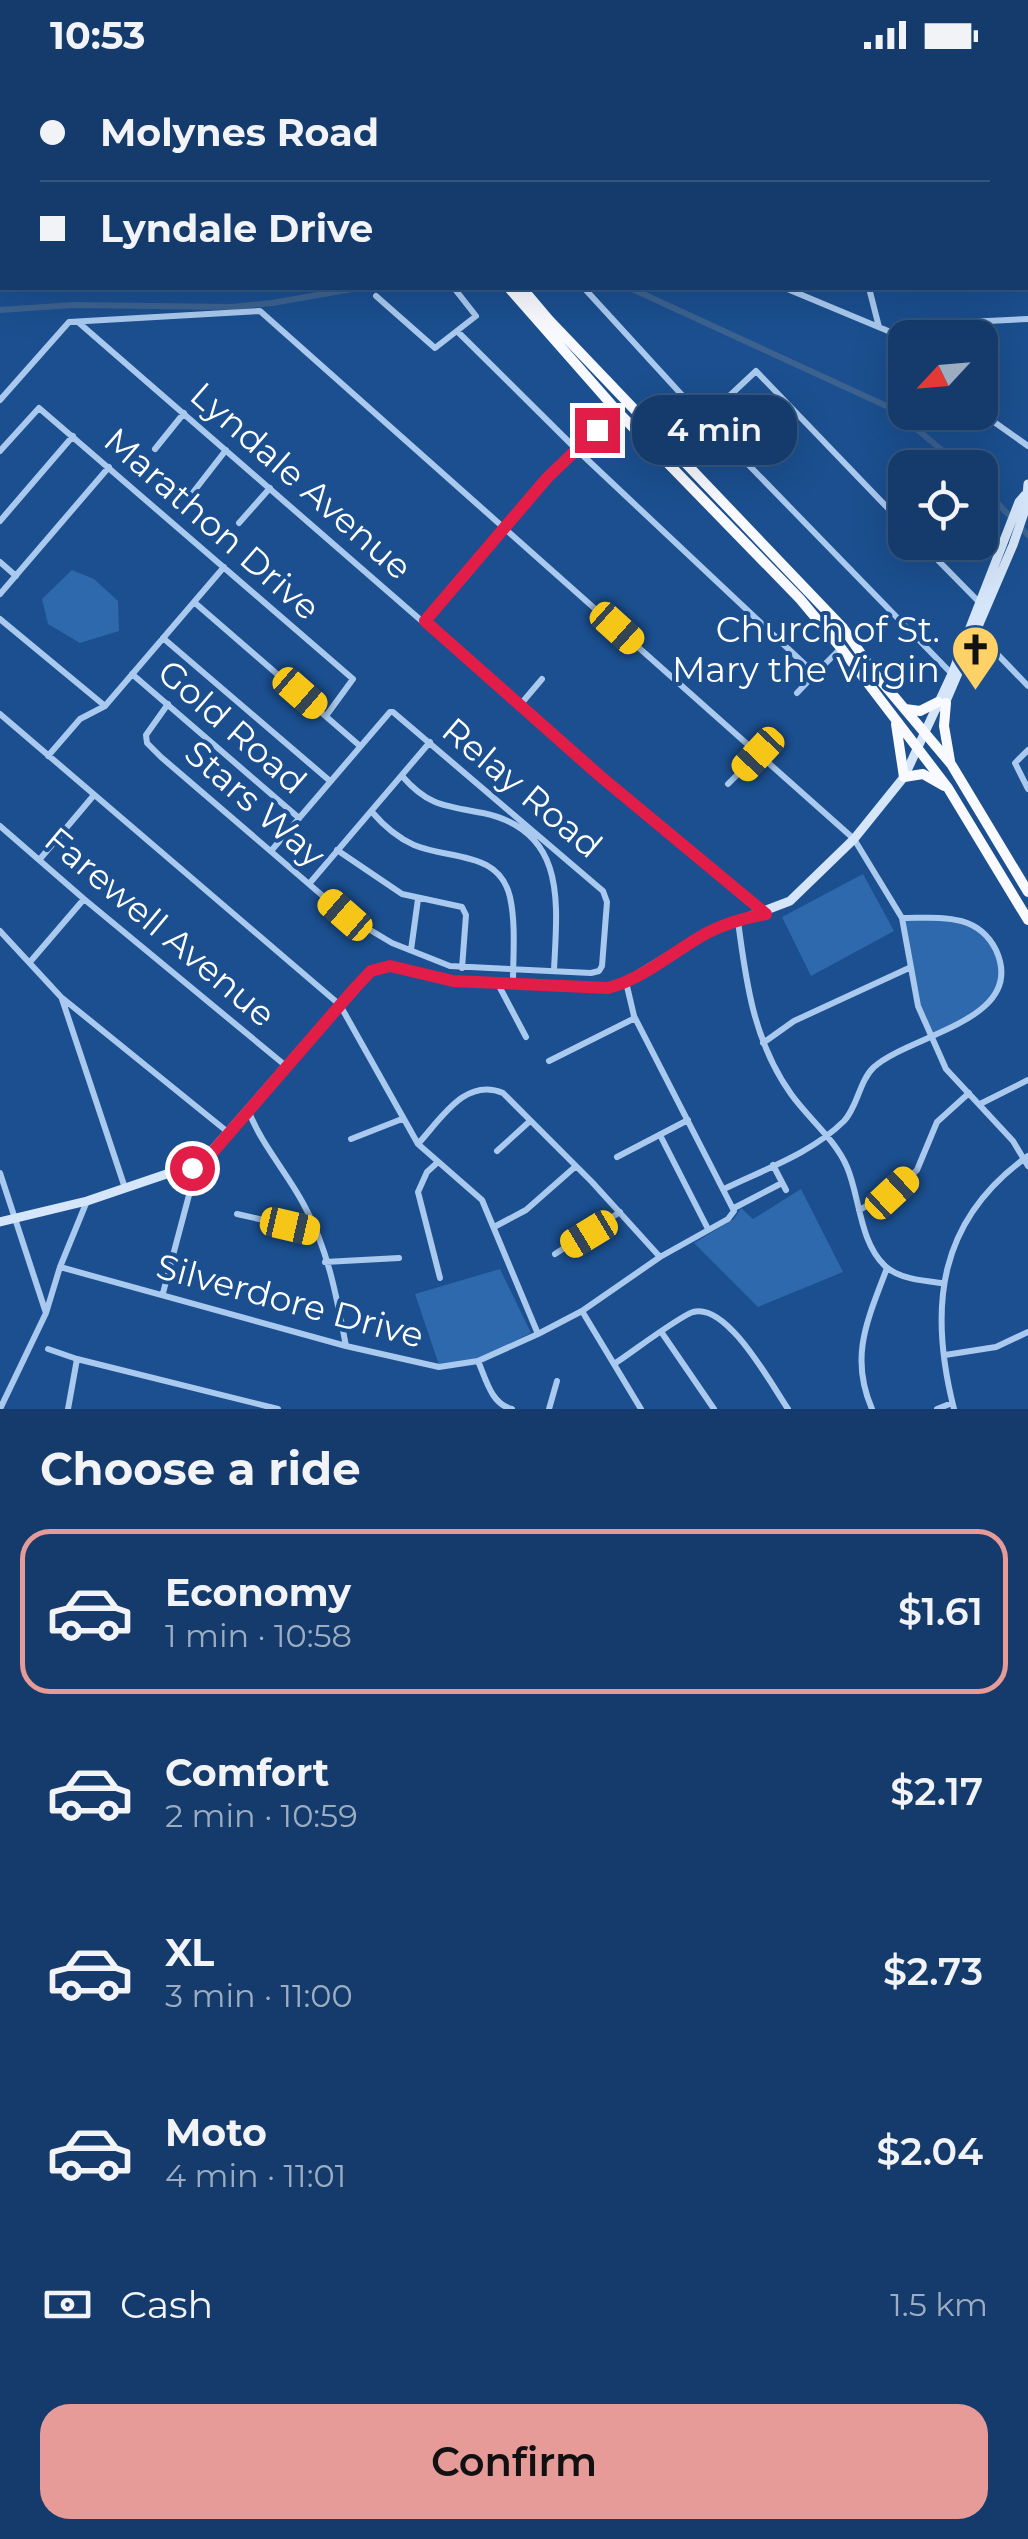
<!DOCTYPE html>
<html lang="en">
<head>
<meta charset="utf-8">
<style>
	:root { --surface:#143b6b; --page:#214673; --text:#f1f3f6; --muted:#9dadc1; --line:#33557e; --accent:#e69b98 }
	body { margin:0; font-family:Montserrat,sans-serif; background:var(--page); color:var(--text); height:100vh; display:flex; flex-direction:column; font-size:38px; white-space:nowrap }
	* { box-sizing:border-box; margin:0 }
	p { font-size:32px; color:var(--muted) }
	.icon { flex:none; width:55px; height:55px; fill:none; stroke:currentColor; stroke-width:2; stroke-linecap:round; stroke-linejoin:round }
	.map { position:relative; height:1339px; overflow:hidden }
	.sheet { display:flex; flex-direction:column; background:var(--surface); flex:1 }
	.sheet>* { flex:none }
	.hud { position:absolute; left:0px; top:0px; width:1030px; height:220px; box-shadow:0 10px 40px #0002,0 0 0 2px var(--line); display:grid; align-content:center; height:220px; padding:0 40px; background:var(--surface) }
	.needle { width:65px; rotate:244deg }
	.controls { position:absolute; left:888px; top:250px; display:grid; gap:20px }
	.controls a { display:grid; place-items:center; width:110px; height:110px; border-radius:20px; background:var(--surface); box-shadow:0 10px 40px #0002,0 0 0 2px var(--line); font-size:50px }
	.end { position:absolute; width:45px; height:45px; margin:-22px; border:12px solid #e11d48; background:#fff; box-shadow:0 0 0 5px #fff }
	.from { border-radius:50% }
	.bubble { position:absolute; height:70px; border-radius:30px; background:var(--surface); box-shadow:0 10px 40px #0002,0 0 0 2px var(--line); font-size:32px; font-weight:600; line-height:70px; text-align:center }
	.car { position:absolute; width:30px; height:60px; margin:-30px -15px; border-radius:12px; box-shadow:0 0 8px 2px #0007; background:linear-gradient(#f5c518 24%,#345 0 40%,#f5c518 0 76%,#345 0 86%,#f5c518 0) }
	.hud b { display:flex; align-items:center; gap:35px; height:95px; font-size:38px }
	.hud b+b { border-top:2px solid var(--line) }
	.hud i { width:25px; height:25px; background:var(--text) }
	ul { padding:0; list-style:none }
	li { display:flex; align-items:center; gap:30px; height:165px; margin:0 20px 15px; padding:0 20px; border:5px solid transparent; border-radius:30px }
	li div { flex:1 }
	li b { display:block; font-size:38px }
	li em { font-style:normal; font-weight:600 }
	li.current { border-color:var(--accent) }
	li>.icon { width:90px; height:90px; stroke-width:1.5 }
	h2 { padding:0 40px; font-size:45px; line-height:120px }
	.pay { display:flex; align-items:center; gap:25px; height:110px; padding:0 40px; font-size:38px }
	.pay p { margin-inline-start:auto }
	.primary-button { display:flex; gap:20px; margin-top:auto; padding:20px 40px }
	.primary-button a { flex:1; height:115px; border-radius:30px; background:var(--accent); color:#111; font-size:40px; font-weight:600; line-height:115px; text-align:center }
	.status { display:flex; justify-content:space-between; align-items:center; height:70px; padding:0 50px; background:var(--surface); direction:ltr }
	.status svg { height:28px; fill:currentColor }
	.map>svg:first-child { display:block }
</style>
</head>
<body>
<div class="status"><b>10:53</b><svg viewBox="0 0 49 12"><path d="M0 12V9h3v3zM5 12V6h3v6zM10 12V3h3v9zM15 12V0h3v12zM26 1h20v11H26zM47 4h2v5h-2z"/></svg></div>
<div class="map">
<svg width="1028" height="1339" viewBox="0 0 1028 1339">
	<rect width="100%" height="100%" fill="#1b4f8f"/>
	<path fill="#2e69ad" d="M72,500L94,509L118,531L119,561L80,573L48,554L42,529Z
		M863,804L894,861L811,906L782,847Z
		M902,848C956,848 997,846 1004,912L985,940L931,964L918,936Z
		M801,1119L843,1202L758,1237L694,1173L734,1149L741,1138L753,1149Z
		M500,1199L531,1263L478,1289L439,1295L415,1224Z"/>
	<g fill="none" stroke-linecap="round" stroke-linejoin="round">
		<path stroke="#3c6290" stroke-width="6" d="M572,2L573,0
			M630,218L893,339L963,398
			M0,240L73,235L232,237L272,233L358,218
			M980,415L1028,465"/>
		<path stroke="#a9c9ee" stroke-width="6" d="M631,0L632,2
			M806,0L807,2
			M889,0L890,2
			M492,2V0
			M651,2L655,0
			M905,2L911,0
			M0,6L2,11
			M0,20L2,19
			M0,178H2
			M584,218L703,348L952,604
			M785,218L905,268
			M869,218L879,257
			M376,226L435,278L476,246L454,218
			M78,252L600,706L762,841
			M947,253L1028,249
			M457,261L576,379L815,604L841,578
			M0,330L69,252L260,241L854,769L902,848L918,936L946,999L1013,1071L1028,1096
			M980,342L1028,376
			M155,379L184,343
			M0,381L39,338L353,609L326,646
			M663,388L756,301L905,456
			M191,425L226,380
			M0,451L73,366
			M239,453L270,418
			M920,472L979,532
			M0,492L16,506
			M0,524L109,397
			M194,532L360,676
			M0,549L105,636
			M425,551L547,408L618,342
			M976,562L1028,616
			M163,568L330,711
			M132,604L299,748
			M797,623L815,604
			M168,634L146,665L147,673L161,687L345,845L392,873L450,896L591,903L599,901L602,896L607,832L603,821L393,642H390L271,781
			M520,635L542,609
			M0,644L340,935L418,1074L482,1130L538,1264
			M1028,680L1015,693L1028,719
			M48,686L80,649L105,636L224,497
			M402,706C428,736 445,736 483,743C568,761 557,835 554,900
			M728,714L758,684
			M372,742C384,756 396,767 414,775C449,790 499,780 510,827C516,854 513,886 513,913
			M0,756L84,829L286,996
			M337,780L402,824L462,837L466,845L462,898
			M40,789L94,725
			M309,814L430,672
			M738,851C746,913 754,972 791,1024C808,1048 835,1069 847,1097C860,1127 859,1171 885,1196C899,1209 924,1211 942,1213
			M0,861L61,927L229,1063
			M411,880L418,829
			M30,892L84,829
			M498,914L526,967
			M62,929L125,1118
			M763,973L794,951L909,898
			M549,991L635,948
			M980,1034L1028,1010
			M249,1042C261,1074 288,1104 304,1135C328,1179 337,1228 346,1276
			M660,1065L708,1159
			M351,1069L402,1049
			M418,1074C441,1049 465,1007 503,1023L592,1112L660,1187
			M497,1081L530,1051
			M617,1087L688,1050
			M438,1092L427,1102L418,1122L440,1208
			M773,1095L786,1120
			M0,1103L46,1243
			M724,1119C765,1099 812,1083 844,1051C858,1036 859,1011 874,997C911,964 1028,950 996,880C977,842 939,848 902,848
			M734,1138L782,1113
			M859,1140L892,1123L917,1100L937,1052L969,1023
			M237,1144L317,1162
			M494,1157L526,1140L576,1096
			M555,1184L620,1142
			M325,1192L399,1188
			M60,1197L346,1276L439,1297L478,1291L538,1264L582,1241L660,1187L728,1149L734,1141L634,946L626,912
			M163,1223L197,1095
			M582,1241L641,1339
			M662,1263L714,1339
			M48,1279L77,1289L278,1339
			M945,1285L996,1277L1028,1262
			M478,1291C486,1309 491,1334 512,1339
			M614,1294C631,1283 678,1247 693,1242C727,1232 771,1314 788,1339
			M0,1339L46,1243L60,1197L87,1131
			M68,1339L77,1289
			M549,1339L557,1311
			M872,1339C849,1286 868,1249 887,1198
			M937,1339L952,1333
			M954,1339C928,1237 938,1150 1028,1086"/>
		<path stroke="#d6e6fa" stroke-width="9" d="M943,638L1013,475L1026,437L1028,414
			M0,1152L87,1131L202,1092L355,917L371,901L390,896L453,911L607,918L626,912L706,863L790,831L854,769L904,707L952,604L1019,432L1025,425"/>
		<path stroke="#f8faff" stroke-width="10" d="M354,0L356,2
			M368,0L369,2
			M509,218L618,342L800,529L841,578L948,718L1028,850
			M522,218L549,250L843,558L876,605L951,694L1028,822
			M946,633L944,656L950,691
			M905,639L920,641L938,632
			M896,654L904,707L923,704L944,716"/>
	</g>
	<g fill="none" stroke-linecap="round" stroke-linejoin="round">
		<path stroke="#e11d48" stroke-width="12" d="M192,1098L212,1083L355,918L371,901L390,896L453,911L608,918C643,909 673,882 705,864C725,853 744,848 766,844L600,706L425,551L547,408L597,360"/>
	</g>
	<defs>
		<symbol id="church-pin" viewBox="-11 -11 22 30"><path d="M0 17L-7.5 6A9.5 9.5 0 1 1 7.5 6Z" fill="#ffd166" stroke="#1b4f8f"/><path d="M-1.2-6h2.4v3.5h3.3v2.4h-3.3V6h-2.4V-.1h-3.3v-2.4h3.3Z" fill="#111"/></symbol>
	</defs>
	<g fill-rule="evenodd">
		<use href="#church-pin" x="948" y="552" width="55" height="75"/>
	</g>
	<g text-anchor="middle" stroke-width="8" stroke-linejoin="round" paint-order="stroke">
		<g font-size="35" fill="#fff" stroke="#1b4f8f">
			<text transform="translate(301 411) rotate(41)" y="12">Lyndale Avenue</text>
			<text transform="translate(212 454) rotate(41)" y="12">Marathon Drive</text>
			<text transform="translate(232 657) rotate(41)" y="12">Gold Road</text>
			<text transform="translate(522 718) rotate(40)" y="12">Relay Road</text>
			<text transform="translate(255 734) rotate(41)" y="12">Stars Way</text>
			<text transform="translate(160 857) rotate(40)" y="12">Farewell Avenue</text>
			<text transform="translate(290 1231) rotate(15)" y="12">Silverdore Drive</text>
		</g>
		<g font-size="35" fill="#fff" stroke="#1b4f8f" text-anchor="end">
			<text x="940" y="572">Church of St.<tspan x="940" dy="40">Mary the Virgin</tspan></text>
		</g>
	</g>
</svg>
<div class="controls">
<a><svg class="needle" viewBox="-14 -14 28 28"><path d="M0-13l5 13h-10z" fill="#e53935"/><path d="M0 13l5-13h-10z" fill="#9dadc1"/></svg></a>
<a><svg class="icon" aria-label="locate" viewBox="0 0 24 24"><circle cx="12" cy="12" r="6"/><path d="M12 2v4M12 18v4M2 12h4M18 12h4"/></svg></a>
</div>
<i class="end from" style="left:192px;top:1098px"></i>
<i class="end" style="left:597px;top:360px"></i>
<div class="bubble" style="left:632px;top:325px;width:165px">4 min</div>
<i class="car" style="left:617px;top:558px;rotate:132deg"></i>
<i class="car" style="left:300px;top:623px;rotate:131deg"></i>
<i class="car" style="left:758px;top:684px;rotate:223deg"></i>
<i class="car" style="left:345px;top:845px;rotate:311deg"></i>
<i class="car" style="left:892px;top:1123px;rotate:47deg"></i>
<i class="car" style="left:290px;top:1156px;rotate:103deg"></i>
<i class="car" style="left:589px;top:1164px;rotate:239deg"></i>
<div class="hud">
<b><i class="from"></i>Molynes Road</b>
<b><i></i>Lyndale Drive</b>
</div>
</div>
<section class="sheet">
<h2>Choose a ride</h2>
<ul>
<li class="current"><svg class="icon" aria-label="car" viewBox="0 0 24 24"><path d="M5 17H2v-5l4-1 3-4h7l3 4 3 1v5h-3M9 17h6M6 11h13"/><circle cx="7" cy="17" r="2"/><circle cx="17" cy="17" r="2"/></svg><div><b>Economy</b><p>1 min · 10:58</p></div><em>$1.61</em></li>
<li><svg class="icon" aria-label="car" viewBox="0 0 24 24"><path d="M5 17H2v-5l4-1 3-4h7l3 4 3 1v5h-3M9 17h6M6 11h13"/><circle cx="7" cy="17" r="2"/><circle cx="17" cy="17" r="2"/></svg><div><b>Comfort</b><p>2 min · 10:59</p></div><em>$2.17</em></li>
<li><svg class="icon" aria-label="car" viewBox="0 0 24 24"><path d="M5 17H2v-5l4-1 3-4h7l3 4 3 1v5h-3M9 17h6M6 11h13"/><circle cx="7" cy="17" r="2"/><circle cx="17" cy="17" r="2"/></svg><div><b>XL</b><p>3 min · 11:00</p></div><em>$2.73</em></li>
<li><svg class="icon" aria-label="car" viewBox="0 0 24 24"><path d="M5 17H2v-5l4-1 3-4h7l3 4 3 1v5h-3M9 17h6M6 11h13"/><circle cx="7" cy="17" r="2"/><circle cx="17" cy="17" r="2"/></svg><div><b>Moto</b><p>4 min · 11:01</p></div><em>$2.04</em></li>
</ul>
<div class="pay"><svg class="icon" aria-label="cash" viewBox="0 0 24 24"><path d="M3 7h18v10H3z"/><circle cx="12" cy="12" r="2"/></svg>Cash<p>1.5 km</p></div>
<div class="primary-button"><a>Confirm</a></div>
</section>
</body>
</html>
